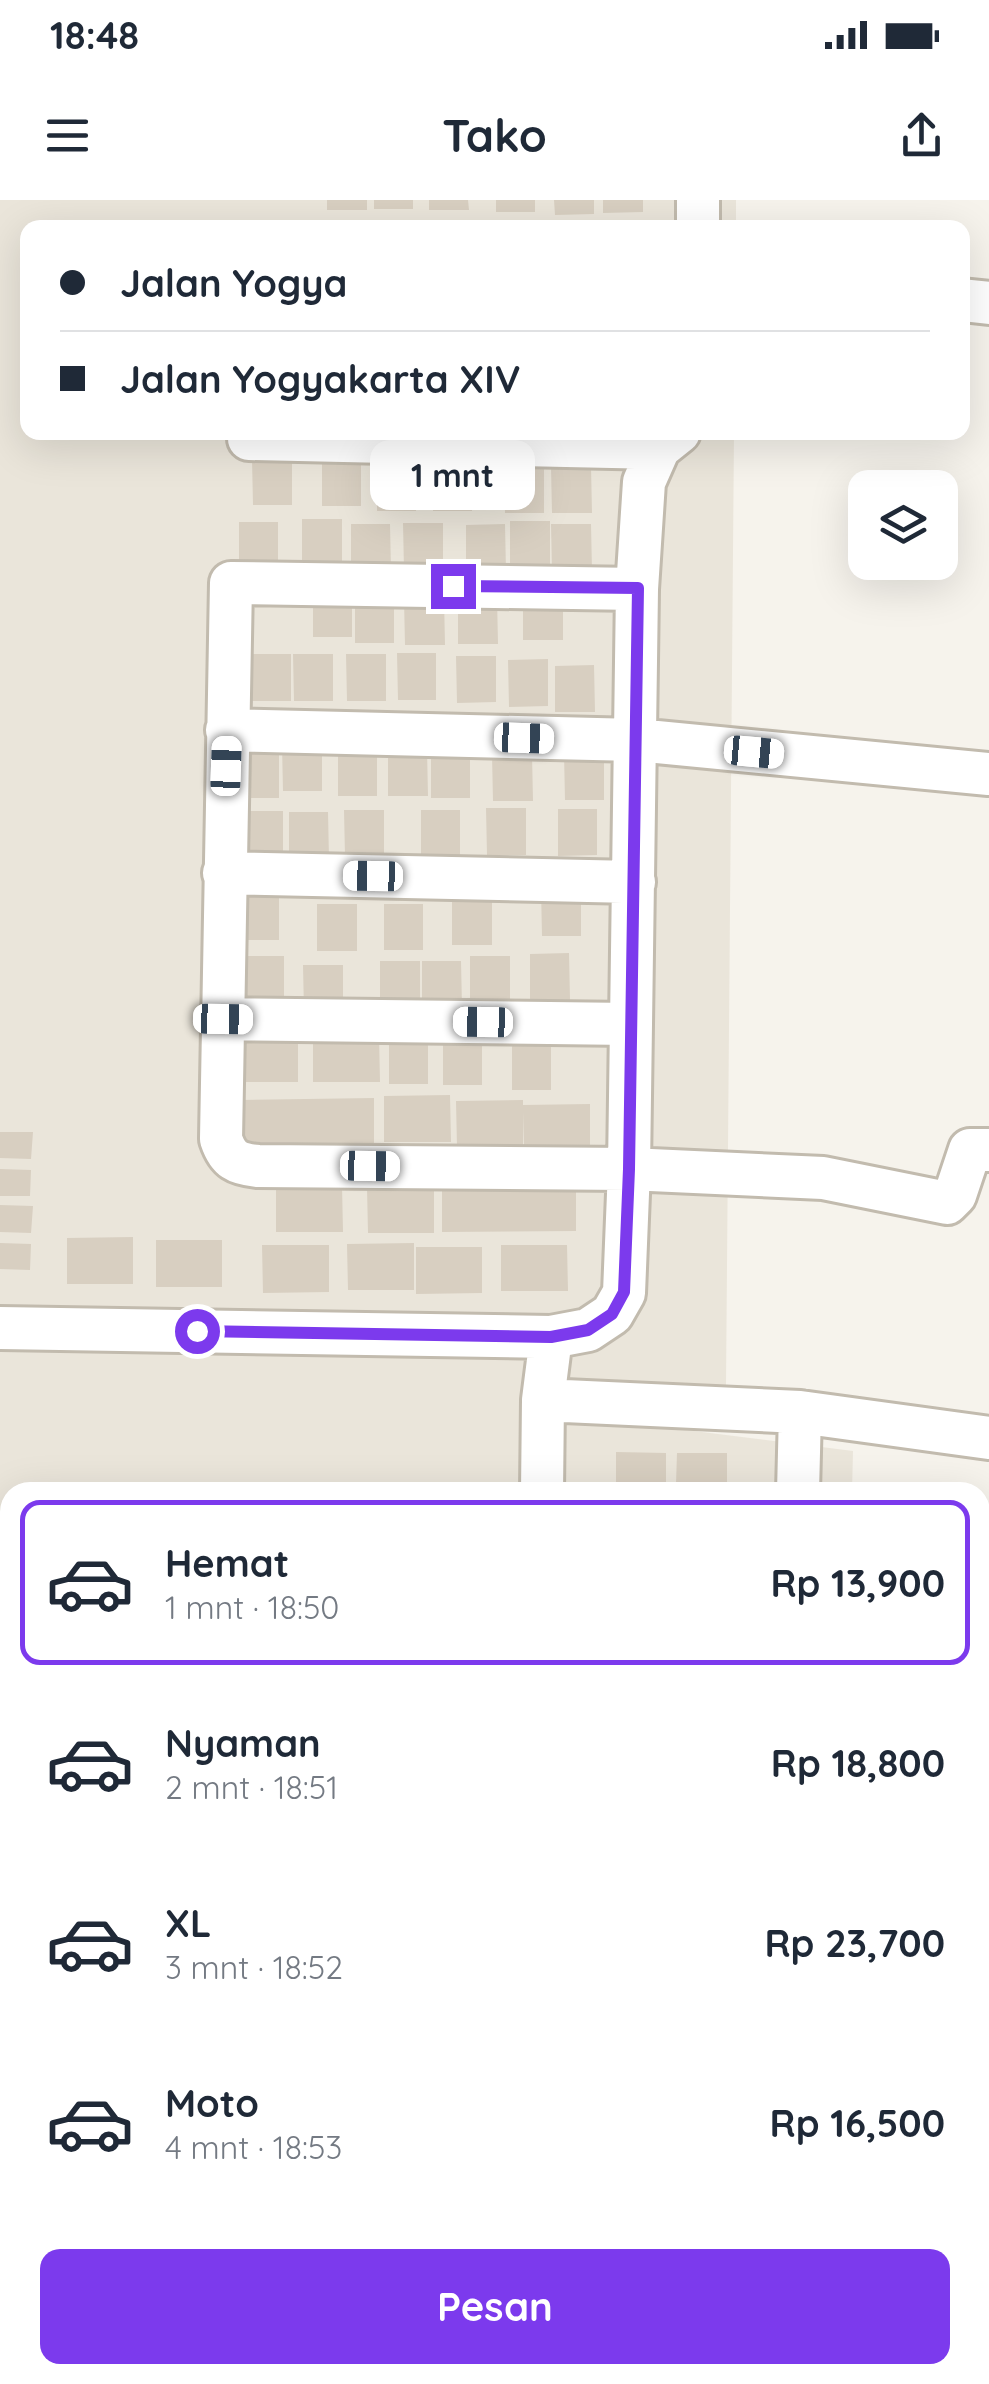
<!DOCTYPE html>
<html lang="id">
<head>
<meta charset="utf-8">
<style>
	:root { --surface:#fff; --page:#f6f6f7; --text:#1f2937; --muted:#747a83; --line:#e0e1e3; --accent:#7c3aed }
	body { margin:0; font-family:Quicksand,sans-serif; background:var(--page); color:var(--text); height:100vh; display:flex; flex-direction:column; font-size:38px; white-space:nowrap }
	* { box-sizing:border-box; margin:0 }
	p { font-size:32px; color:var(--muted) }
	.icon { flex:none; width:55px; height:55px; fill:none; stroke:currentColor; stroke-width:2; stroke-linecap:round; stroke-linejoin:round }
	.map { position:relative; flex:1; overflow:hidden }
	.panel { position:absolute; left:0px; top:1282px; width:990px; height:902px; display:flex; flex-direction:column; background:var(--surface); border-radius:30px 30px 0 0; box-shadow:0 10px 40px #0002 }
	.panel>* { flex:none }
	.guide { position:absolute; left:20px; top:20px; width:950px; height:220px; border-radius:20px; box-shadow:0 10px 40px #0002; display:grid; align-content:center; height:220px; padding:0 40px; background:var(--surface) }
	.buttons { position:absolute; left:848px; top:270px; display:grid; gap:20px }
	.buttons a { display:grid; place-items:center; width:110px; height:110px; border-radius:20px; background:var(--surface); box-shadow:0 10px 40px #0002; font-size:50px }
	.end { position:absolute; width:45px; height:45px; margin:-22px; border:12px solid #7c3aed; background:#fff; box-shadow:0 0 0 5px #fff }
	.from { border-radius:50% }
	.bubble { position:absolute; height:70px; border-radius:20px; background:var(--surface); box-shadow:0 10px 40px #0002; font-size:32px; font-weight:700; line-height:70px; text-align:center }
	.car { position:absolute; width:30px; height:60px; margin:-30px -15px; border-radius:12px; box-shadow:0 0 8px 2px #0007; background:linear-gradient(#fff 24%,#345 0 40%,#fff 0 76%,#345 0 86%,#fff 0) }
	.guide b { display:flex; align-items:center; gap:35px; height:95px; font-size:38px }
	.guide b+b { border-top:2px solid var(--line) }
	.guide i { width:25px; height:25px; background:var(--text) }
	ul { padding:18px 0 0; list-style:none }
	li { display:flex; align-items:center; gap:30px; height:165px; margin:0 20px 15px; padding:0 20px; border:5px solid transparent; border-radius:20px }
	li div { flex:1 }
	li b { display:block; font-size:38px }
	li em { font-style:normal; font-weight:700 }
	li.selected { border-color:var(--accent) }
	li>.icon { width:90px; height:90px; stroke-width:1.5 }
	.primary-button { display:flex; gap:20px; margin-top:auto; padding:20px 40px }
	.primary-button a { flex:1; height:115px; border-radius:20px; background:var(--accent); color:#fff; font-size:40px; font-weight:700; line-height:115px; text-align:center }
	.status { display:flex; justify-content:space-between; align-items:center; height:70px; padding:0 50px; background:var(--surface); direction:ltr }
	.status svg { height:28px; fill:currentColor }
	header { display:flex; justify-content:space-between; align-items:center; height:130px; padding:0 40px; background:var(--surface); font-size:45px; font-weight:700 }
	.map>svg:first-child { display:block }
</style>
</head>
<body>
<div class="status"><b>18:48</b><svg viewBox="0 0 49 12"><path d="M0 12V9h3v3zM5 12V6h3v6zM10 12V3h3v9zM15 12V0h3v12zM26 1h20v11H26zM47 4h2v5h-2z"/></svg></div>
<header><svg class="icon" aria-label="menu" viewBox="0 0 24 24"><path d="M4 6h16M4 12h16M4 18h16"/></svg>Tako<svg class="icon" aria-label="share" viewBox="0 0 24 24"><path d="M12 15V3M7 8l5-5 5 5M5 13v7h14v-7"/></svg></header>
<div class="map">
<svg width="989" height="2184" viewBox="0 0 989 2184">
	<rect width="100%" height="100%" fill="#f6f3ec"/>
	<path fill="#eae5da" d="M0,0H736V28H28V232L734,233L726,1185L558,1189V1214L853,1251L852,1292H10V2175H980V1699L989,1703V2184H0Z"/>
	<path fill="#d8cfc1" d="M327,0H367V10H327Z
		M374,0H413V9H374Z
		M429,0H468L469,10H429Z
		M496,0H535V12H496Z
		M554,0H594V14L555,15Z
		M603,0H643V12L603,13Z
		M252,259H292V305H253Z
		M322,260H361V306H322Z
		M377,264H416V311H377Z
		M433,264H472V311H433Z
		M504,266H544V313H505Z
		M591,266L592,313H552L551,267Z
		M302,319H342V366H302Z
		M510,321H550V368H510Z
		M239,322H278V368H239Z
		M403,323H443V370H404Z
		M351,324H390L391,371H351Z
		M505,324L506,372H466V325Z
		M551,324H591L592,371H552Z
		M313,390H352V437H313Z
		M563,393V440H523V394Z
		M394,395V443H355V396Z
		M497,397L498,444H458V398Z
		M444,398L445,445H405L404,399Z
		M397,453H436V500H398Z
		M251,454H291V501H252Z
		M293,454H333V501H294Z
		M346,454H386V501H347Z
		M456,456H496V502L457,503Z
		M548,459V506L509,507L508,460Z
		M594,465L595,512H555V466Z
		M322,544V591H283L282,545Z
		M377,549V596H338V550Z
		M427,549L428,596H388V550Z
		M239,551H279V598H239Z
		M431,552H470V598H431Z
		M564,553H604V600H565Z
		M492,554H532L533,601H493Z
		M486,608H526V655H487Z
		M558,609H597V655L558,656Z
		M344,610H384V656H345Z
		M421,610H460V656H421Z
		M244,611H283V657H244Z
		M289,612H328L329,659H289Z
		M541,689H581V736H542Z
		M240,693H279V740H240Z
		M452,699H492V745H452Z
		M317,704H357V751H317Z
		M384,704H423V750H384Z
		M569,753L570,800H530V754Z
		M244,756H284V802H244Z
		M470,756H510V802H470Z
		M380,761H420V807H380Z
		M422,761H461L462,807H422Z
		M303,765H343V811H304Z
		M298,835V882H232V836Z
		M379,835L380,882H313V836Z
		M389,838H428V884H389Z
		M443,838H482V885H443Z
		M512,843H551V890H512Z
		M450,895L451,942H384V896Z
		M374,898V946L241,947L240,900Z
		M523,900V905L590,904V951H524V912L523,947H457L456,901Z
		M0,932H33L31,959L0,958Z
		M0,969L31,970L30,996H0Z
		M576,984V1031L442,1032V986Z
		M276,985H342L343,1032H276Z
		M434,986V1033H368L367,987Z
		M0,1005L33,1006L31,1033L0,1032Z
		M133,1037V1084H67V1038Z
		M156,1040H222V1087H156Z
		M0,1043L31,1044L30,1070L0,1069Z
		M414,1043V1090H348L347,1044Z
		M262,1045H329V1092L263,1093Z
		M501,1045H567L568,1091H501Z
		M416,1047H482V1093L416,1094Z
		M616,1252L666,1253V1284L616,1283Z
		M677,1253H727V1285L676,1284Z
		M1,1410H10V1467H2Z
		M10,1635V1692H2L1,1636Z
		M0,1876H10V1933H0Z
		M0,1993H10V2049H0Z
		M595,2178L645,2179V2184H595Z"/>
	<g fill="none" stroke-linecap="round" stroke-linejoin="round">
		<defs>
			<path id="minor" d="M698,0V28
				M962,100L989,103
				M249,239L659,248
				M637,389L231,383L221,939C228,960 237,964 258,966L629,969L823,978L947,1003L955,995L970,950H989
				M227,530L636,540L989,574
				M224,673L634,682
				M223,819L631,824
				M0,1128L551,1137L588,1130L612,1114L624,1093L629,969L637,389L644,282L659,248L679,232
				M543,1200L800,1212L989,1238
				M542,1292L543,1200L551,1137
				M798,1292L800,1212
				M0,1393H10
				M0,1624H10
				M0,1844H10
				M980,1906L989,1908
				M0,2075H10
				M556,2175V2184
				M793,2175V2184"/>
		</defs>
		<use href="#minor" stroke="#c2bbae" stroke-width="48"/>
		<path stroke="#c4b79f" stroke-width="6" stroke-dasharray="5 5" stroke-linecap="butt" d="M980,1598L989,1597"/>
		<use href="#minor" stroke="#fff" stroke-width="42"/>
	</g>
	<g fill="none" stroke-linecap="round" stroke-linejoin="round">
		<path stroke="#7c3aed" stroke-width="12" d="M197,1131L551,1137L588,1130L612,1114L624,1092L629,969L638,388L453,386"/>
	</g>
</svg>
<div class="buttons">
<a><svg class="icon" aria-label="layers" viewBox="0 0 24 24"><path d="M12 4l9 5-9 5-9-5zM3 14l9 5 9-5"/></svg></a>
</div>
<i class="end from" style="left:197px;top:1131px"></i>
<i class="end" style="left:453px;top:386px"></i>
<div class="bubble" style="left:370px;top:240px;width:165px">1 mnt</div>
<i class="car" style="left:524px;top:538px;rotate:92deg"></i>
<i class="car" style="left:754px;top:552px;rotate:95deg"></i>
<i class="car" style="left:226px;top:566px;rotate:2deg"></i>
<i class="car" style="left:373px;top:676px;rotate:271deg"></i>
<i class="car" style="left:223px;top:819px;rotate:91deg"></i>
<i class="car" style="left:483px;top:822px;rotate:271deg"></i>
<i class="car" style="left:370px;top:966px;rotate:91deg"></i>
<div class="guide">
<b><i class="from"></i>Jalan Yogya</b>
<b><i></i>Jalan Yogyakarta XIV</b>
</div>
<section class="panel">
<ul>
<li class="selected"><svg class="icon" aria-label="car" viewBox="0 0 24 24"><path d="M5 17H2v-5l4-1 3-4h7l3 4 3 1v5h-3M9 17h6M6 11h13"/><circle cx="7" cy="17" r="2"/><circle cx="17" cy="17" r="2"/></svg><div><b>Hemat</b><p>1 mnt · 18:50</p></div><em>Rp 13,900</em></li>
<li><svg class="icon" aria-label="car" viewBox="0 0 24 24"><path d="M5 17H2v-5l4-1 3-4h7l3 4 3 1v5h-3M9 17h6M6 11h13"/><circle cx="7" cy="17" r="2"/><circle cx="17" cy="17" r="2"/></svg><div><b>Nyaman</b><p>2 mnt · 18:51</p></div><em>Rp 18,800</em></li>
<li><svg class="icon" aria-label="car" viewBox="0 0 24 24"><path d="M5 17H2v-5l4-1 3-4h7l3 4 3 1v5h-3M9 17h6M6 11h13"/><circle cx="7" cy="17" r="2"/><circle cx="17" cy="17" r="2"/></svg><div><b>XL</b><p>3 mnt · 18:52</p></div><em>Rp 23,700</em></li>
<li><svg class="icon" aria-label="car" viewBox="0 0 24 24"><path d="M5 17H2v-5l4-1 3-4h7l3 4 3 1v5h-3M9 17h6M6 11h13"/><circle cx="7" cy="17" r="2"/><circle cx="17" cy="17" r="2"/></svg><div><b>Moto</b><p>4 mnt · 18:53</p></div><em>Rp 16,500</em></li>
</ul>
<div class="primary-button"><a>Pesan</a></div>
</section>
</div>
</body>
</html>
